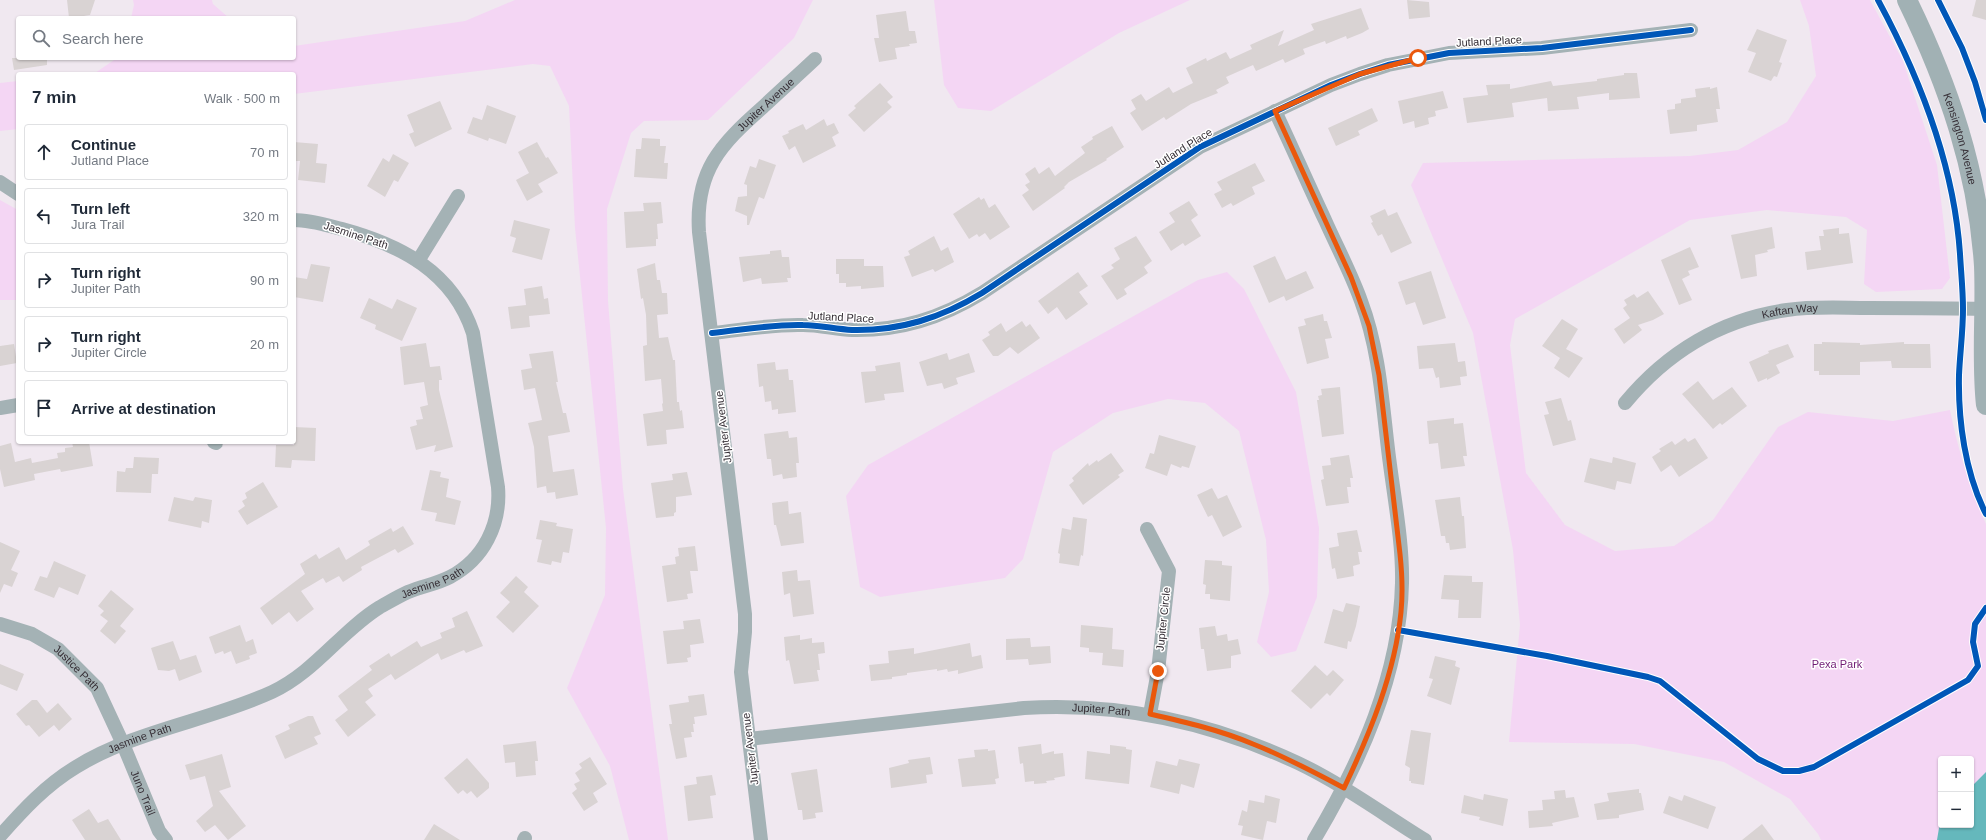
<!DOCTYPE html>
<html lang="en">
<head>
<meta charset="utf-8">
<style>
  :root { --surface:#fff; --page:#f2f2f3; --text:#1f2937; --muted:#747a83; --line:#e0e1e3 }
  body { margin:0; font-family:Helvetica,sans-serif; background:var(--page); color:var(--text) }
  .controls { position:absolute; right:12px; bottom:12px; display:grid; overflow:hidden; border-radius:4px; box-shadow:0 1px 3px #0004 }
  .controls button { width:36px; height:36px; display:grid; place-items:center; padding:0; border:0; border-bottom:1px solid var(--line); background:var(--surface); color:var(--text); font:20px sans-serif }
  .stop { position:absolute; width:12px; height:12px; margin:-9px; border:3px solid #ea580c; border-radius:50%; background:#fff }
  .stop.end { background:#ea580c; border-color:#fff; box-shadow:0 1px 4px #0008 }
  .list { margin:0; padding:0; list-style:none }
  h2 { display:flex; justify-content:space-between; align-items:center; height:52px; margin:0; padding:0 16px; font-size:17px }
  h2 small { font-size:13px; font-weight:400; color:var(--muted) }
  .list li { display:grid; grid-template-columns:26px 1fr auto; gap:12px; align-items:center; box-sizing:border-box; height:56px; margin:0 8px 8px; padding:0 8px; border:1px solid var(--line); border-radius:4px }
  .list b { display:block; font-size:15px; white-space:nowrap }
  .list p { margin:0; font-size:13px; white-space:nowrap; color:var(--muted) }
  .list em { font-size:13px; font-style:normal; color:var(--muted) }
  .icon { flex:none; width:22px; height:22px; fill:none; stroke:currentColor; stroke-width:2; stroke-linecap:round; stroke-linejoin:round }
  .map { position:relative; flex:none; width:1986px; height:840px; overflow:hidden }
  .search { position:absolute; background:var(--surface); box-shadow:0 1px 3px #0004; left:16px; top:16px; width:280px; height:44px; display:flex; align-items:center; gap:10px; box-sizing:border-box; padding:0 14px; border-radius:4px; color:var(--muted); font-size:15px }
  .panel { position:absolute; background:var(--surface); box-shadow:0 1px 3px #0004; left:16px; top:72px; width:280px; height:372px; border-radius:4px }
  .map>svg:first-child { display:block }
  .green { fill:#f4d6f4; fill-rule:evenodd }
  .water { fill:#65b8bc }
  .building { fill:#d9d3d3 }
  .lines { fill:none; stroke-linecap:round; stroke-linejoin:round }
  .street { stroke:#a4b2b5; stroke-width:14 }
  .secondary { stroke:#a1b1b4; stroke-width:20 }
  .cycleway-casing { stroke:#fff; stroke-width:8 }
  .cycleway { stroke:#0057b8; stroke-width:6 }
  .route { stroke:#ea580c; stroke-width:5 }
  .labels { text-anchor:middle; stroke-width:3; stroke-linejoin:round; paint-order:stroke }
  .street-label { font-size:11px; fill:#362f36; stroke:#fff }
  .park-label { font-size:11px; fill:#711d75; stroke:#fff }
</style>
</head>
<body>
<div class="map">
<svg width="1986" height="840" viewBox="0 0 1986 840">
  <rect width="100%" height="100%" fill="#f0e8f0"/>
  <path class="green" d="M133,0H212L213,4L229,18H131L134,5Z
    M515,0H813L794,38L708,120L644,121L631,133L607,209L608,301L623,489L668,840H629L610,766L567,688L605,595L606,528L575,228L569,106L550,66L533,64L294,94V74H82L95,73L117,58H294V46L465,21Z
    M934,0H1190L1119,33L991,111L958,108L944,85Z
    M1800,0H1870L1903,61L1937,165L1950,278L1942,289L1876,292L1864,284L1867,230L1846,217L1767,210L1690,220L1515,319L1510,345L1526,473L1565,525L1615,551L1674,546L1713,520L1778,427L1808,412L1893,421L1950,410C1958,449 1969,487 1986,524V840H1821L1818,834L1790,799L1724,762L1634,744L1509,742L1520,625L1513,550L1473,333L1411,185L1423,163L1690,156L1738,150L1787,122L1816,76L1809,26ZM1941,759H1971V825H1941Z
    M18,81V129L0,131V83Z
    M0,200L18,210V300H0Z
    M1227,272L1244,289L1296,392L1319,528L1317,597L1296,651L1271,657L1257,642L1269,592L1266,540L1239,431L1205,403L1168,399L1113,413L1053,452L1023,559L1005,578L880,597L860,587L846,496L868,465L1198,280Z"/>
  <path class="water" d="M1986,772V840H1937L1941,816V825H1971V787Z"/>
  <path class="building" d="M67,0H95L90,15L71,18H69Z
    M1407,0L1429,2L1430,17L1409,19Z
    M1976,0H1986V20L1972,16Z
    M1361,8L1369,29L1362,33L1347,39L1346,36L1326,44L1325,41L1303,49L1305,54L1285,63L1283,59L1256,71L1253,65L1226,77L1229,83L1216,90L1218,93L1191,104L1166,120L1164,117L1142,131L1130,113L1136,109L1131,100L1141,94L1146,101L1169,87L1173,93L1193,83L1186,68L1206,58L1207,61L1226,52L1230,59L1252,49L1250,45L1284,30L1278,46L1314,30L1311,24Z
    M906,11L909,31H915L917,43L909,44L910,46L895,48L897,59L879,62L874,38H879L876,15Z
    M1757,29L1787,40L1779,62L1782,63L1777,77L1774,76L1771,81L1748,72L1756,53L1747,50Z
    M12,58H47V65L14,70Z
    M1624,73H1637L1640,98L1609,100V93L1577,97L1579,109L1548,111L1547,98L1512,103L1514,117L1467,123L1463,98L1488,95L1486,85L1510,84V89L1551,81L1553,86L1597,81V79L1624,75Z
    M880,83L893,97L887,102L892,107L864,132L848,115L856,108L854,106Z
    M1710,87V89L1717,87L1720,109H1716L1718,122L1697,125V131L1670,134L1667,110L1675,109V104L1681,103V99L1696,97L1695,89Z
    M1443,91L1448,108L1435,111L1436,116L1428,118L1429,124L1415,128L1414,121L1403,124L1398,101Z
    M440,101L452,129L415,147L409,134L414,132L407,115Z
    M487,105L516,116L506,144L489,138L488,141L467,133L473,117L482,120Z
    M1372,108L1378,121L1358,131L1360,135L1336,146L1328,128Z
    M824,119L827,126L834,123L839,133L832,137L836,146L803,163L795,146L789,150L782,136L789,133L788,131L803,124L806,130Z
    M1112,126L1124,147L1106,159L1107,160L1069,182L1064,187L1065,188L1033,211L1022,195L1029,190L1025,185L1030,182L1025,174L1035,167L1039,174L1049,167L1055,176L1085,153L1081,147L1093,139L1092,137Z
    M642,138L660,139V146H666L664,163H668L667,179L634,177L636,149H641Z
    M294,142L318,144L316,163L327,164L325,183L298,180L300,161H294Z
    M537,142L546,158L548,157L558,173L538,184L543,192L527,201L516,180L529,173L518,152Z
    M393,154L409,163L398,182L394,180L385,197L367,186L383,158L389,162Z
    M759,159L776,165L764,199L759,197L749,225H747V216L735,211L738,197L747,196V185L744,184L750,166L756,168Z
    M1255,163L1265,181L1252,187L1255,194L1233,206L1231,203L1222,208L1214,194L1222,190L1217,182Z
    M979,197L981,200L984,198L989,208L995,204L1010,227L990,240L985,233L979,237L977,234L969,239L953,214Z
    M1189,201L1198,215L1191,220L1201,236L1185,246L1183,243L1171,251L1159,232L1175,222L1169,213Z
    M661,202L663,223L657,224L658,239H656V246L626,248L624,212L644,211L643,203Z
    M1385,209L1388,216L1397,212L1412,243L1391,253L1382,234L1378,236L1371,223L1373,222L1370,216Z
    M514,220L550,229L542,260L512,252L516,238L510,236Z
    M1772,227L1775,248L1767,250L1768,252L1755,255L1757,276L1741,279L1731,235Z
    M1839,228V234L1849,233L1853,263L1807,270L1805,252L1821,250L1819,236H1824L1823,230Z
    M934,236L941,251L948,247L954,262L935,272L933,269L912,277L904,257L910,255L908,251Z
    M1136,236L1152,261L1144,267L1148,273L1124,289L1127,294L1117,300L1101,276L1114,268L1111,265L1120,259L1114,248Z
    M1690,247L1699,267L1688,271L1690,275L1682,279L1692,300L1679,305L1661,260Z
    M781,250L782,257H789L791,278H787L788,282L762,284L761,278L743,282L739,257L770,254V251Z
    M1275,256L1286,280L1306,271L1314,288L1286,301L1284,296L1269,303L1253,266Z
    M836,259H864V266H883L884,287L861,289V286L846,287V283H839V274H836Z
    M655,263L657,280H660L662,293H667L668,314L657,315L659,338L668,337L673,360H675L677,402H679L680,411L682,410L684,428L666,430L667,444L647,446L643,414L663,411L662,404L663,403L661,379L645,381L643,346L647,345L646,315L643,298L641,299L637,269Z
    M311,264L330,267L323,302L294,297V277L307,279Z
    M1431,271L1446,318L1423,325L1415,302L1406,305L1398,282Z
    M1078,272L1088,286L1079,292L1088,304L1066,320L1057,307L1048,314L1038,301Z
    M542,286L544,299L548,298L550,314L529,316L530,327L511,329L508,307L526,305L524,289Z
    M1648,291L1664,314L1653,320L1638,325L1642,330L1624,344L1614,329L1630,318L1623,308L1627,305L1624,300L1634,294L1637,298Z
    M369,298L392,309L397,299L417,308L402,341L375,329L376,325L360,318Z
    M1323,314L1324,321H1327L1332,338L1325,339L1329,358L1307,364L1298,327L1306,325L1304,319Z
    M1562,319L1578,329L1566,349L1583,358L1569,378L1554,368L1560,358L1542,346Z
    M1022,321L1026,327L1030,324L1040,338L1018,354L1010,347L998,356H993L982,340L990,335L988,332L1001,323L1006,332Z
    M1822,342L1860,343V345L1904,342V344H1930L1931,368H1892L1891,361L1860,362V375H1819V371H1814V344H1822Z
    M426,343L430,367L440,366L442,380H439V390L453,447L434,452L436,445L416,450L410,427L417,425L416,420L423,419L420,407L428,405L424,382L404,385L400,347Z
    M1455,343L1458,362L1465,361L1467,376L1460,377L1461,385L1440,388L1439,377L1436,378L1433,368L1419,369L1417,346Z
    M14,344L17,363L0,366V346Z
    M1788,344L1794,357L1776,365L1780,373L1767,380V378L1758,382L1749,362L1769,353L1768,351Z
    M553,351L558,382H556L563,413H566L570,432L548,436L553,472L574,469L578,495L556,499L555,492L547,493L546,486L537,488L534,447L528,423L542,420L535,388L524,390L521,370L532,368L529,354Z
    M947,353L949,360L969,353L975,372L956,378L958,384L944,389L942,383L927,386L919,362Z
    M775,362L776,370L788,369L789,380H793L796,412L778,414V409L772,410L771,401L765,402L763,386L759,387L757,364Z
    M900,362L904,392L884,394L885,400L865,403L861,372L876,371L875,366Z
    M1698,381L1713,400L1732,387L1747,406L1722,425L1720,423L1713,429L1682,394Z
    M1340,387L1344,434L1322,437L1317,400H1319L1318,396L1322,395L1321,389Z
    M1561,398L1568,421L1571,420L1576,440L1553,446L1544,415L1549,414L1545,402Z
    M1454,418V424L1463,423L1467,456H1463L1465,466L1441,469L1438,443L1429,444L1427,421Z
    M294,427L316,428L315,461L292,460L291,468L275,467L276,445H294Z
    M788,431L789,438L797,437L799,463H796L797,477L783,479L782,474L773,476L771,459H767L764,434Z
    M1159,435L1196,446L1189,468L1182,466L1181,468L1171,464L1167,476L1145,468L1150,453L1154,454Z
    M1685,438L1688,442L1695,438L1708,458L1679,477L1671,465L1661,472L1652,457L1661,451L1659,449L1672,441L1675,445Z
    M72,442H89L93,466L61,472L60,469L34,474L35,480L4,487L0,469V446L11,443L15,462L31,458L32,463L58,458L57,453L65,452V448L73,447Z
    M1111,453L1124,471L1118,475L1120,477L1083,505L1069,485L1074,481L1072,478L1088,463L1089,466L1097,460L1098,462Z
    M1349,455L1353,478H1350L1351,487H1347L1349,503L1326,506L1321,480L1324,479L1322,466L1331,465L1330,458Z
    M134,457L159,458L158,474H152L151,493L116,492L117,471L125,472L126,468H133Z
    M1613,457L1636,463L1631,484L1617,481L1615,490L1584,482L1590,458L1612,463Z
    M430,470L441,472L440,477L449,479L446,497L461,501L455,525L435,521L437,513L421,510Z
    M687,472L692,495L676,497V512L674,513V516L656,518L651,483L673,480L672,474Z
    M263,482L278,507L247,525L238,511L245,506L242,501L247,498L245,493Z
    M1212,488L1218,499L1227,495L1242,527L1223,537L1212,515L1208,517L1197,495Z
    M174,497L193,501L195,497L212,500L209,523L202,521L201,528L168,521Z
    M1460,497L1462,516H1464L1466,548L1450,550L1449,543H1446L1445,536H1441L1435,500Z
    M788,501L789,514L801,512L804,543L781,546L776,525H774L772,503Z
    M1073,517L1087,519L1083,556L1081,555L1079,566L1059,563L1060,554L1058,553L1062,528L1071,530Z
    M540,520L557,523L556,526L573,529L569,553L563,552L561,563L552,561L551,565L537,562L542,540L536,539Z
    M403,526L414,544L398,553L395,549L361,567L362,570L343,582L339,576L326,583L323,578L301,591L314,609L297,622L289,612L272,625L260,608L305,574L300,564L316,554L319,559L339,547L346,560L370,545L368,541L391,528L393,532Z
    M1357,530L1362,552H1358L1360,564L1353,566L1354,576L1337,579L1335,568L1332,569L1329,548L1339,546L1337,533Z
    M0,542L20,551L11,570L18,573L12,587L4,584L0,593Z
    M695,546L698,571H690L693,593L687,594L688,599L667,602L662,566L676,564L675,557L679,556L678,548Z
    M1205,560L1222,561V565L1232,566L1230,601L1210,599V594H1205L1206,585L1203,584Z
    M54,561L86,575L78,595L59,587L54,598L34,590L40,576L47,578Z
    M797,570L798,581L810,580L814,614L793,617L790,593L784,595L782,572Z
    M1444,575L1472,576V582H1483L1481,618H1458L1459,600L1441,599Z
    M516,576L528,587L524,592L539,606L513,633L496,617L510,602L500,593Z
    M111,590L134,609L120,626L126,631L115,644L100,631L108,621L100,615L104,611L98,606Z
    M1346,603L1360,606L1356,626L1351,642L1348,641L1347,649L1324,643L1333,609L1343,612Z
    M467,611L483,646L466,653L464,650L441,660L438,653L395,680L391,674L368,689L373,696L365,702L376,715L348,737L335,720L348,710L338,696L372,670L369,666L389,653L391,657L417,641L421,647L442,638L440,633L455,627L452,618Z
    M700,619L704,643L690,645L691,657L687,658L688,662L667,664L663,631L684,629L683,621Z
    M240,625L246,642L253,639L257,653L249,656L250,659L236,664L231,651L224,654L223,651L215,654L209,637Z
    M1081,625L1113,628L1112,649L1124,650L1123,667L1102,665L1103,653L1089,652V648L1080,647Z
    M1215,626L1217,636L1227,634L1228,641L1238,639L1241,654L1231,656V668L1207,671L1204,649H1201L1199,628Z
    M800,635V640L812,638V643L824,642L825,653L818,654L820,670H817L819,681L794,684L789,660L786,661L784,637Z
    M1030,638L1031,647L1050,646L1051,663L1029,665L1028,659L1006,660V639Z
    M173,641L180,660L196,655L202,672L179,681L175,669L169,671L158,670L151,648Z
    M970,643L972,657L981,655L983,668L958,674V670L948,672L947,669L937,671V669L907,673V675L892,677V679L871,681L869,665L889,663L888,651L914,648V654Z
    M1435,656L1456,661L1455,666L1460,668L1451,705L1427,696L1433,679L1429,678Z
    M0,664L24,674L17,691L0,684Z
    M1315,665L1327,676L1333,670L1344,680L1330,696L1327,693L1311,709L1291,691Z
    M704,694L707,715L694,717L695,724H693L694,732H691L692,737L684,738L687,757L676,759L669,724H672L669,705L689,702L688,696Z
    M32,700H37L47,713L58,703L72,719L59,731L54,725L39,737L29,725L26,726L16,714Z
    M308,716H313L321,734L314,737L318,744L285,759L275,736L290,729L288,725Z
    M1411,730L1431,733L1424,785L1411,783V781H1409L1410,768L1405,765Z
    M536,741L538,761H535L536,775L516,777L515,762L505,763L503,745Z
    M1041,744L1042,754L1054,751V754L1063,753L1065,776L1054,778L1055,780L1046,781L1047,783L1034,784V781L1025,782L1023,763L1020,764L1018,747Z
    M1110,745L1126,747V749L1132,750L1129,784L1085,779L1087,751L1110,754Z
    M988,749V751L995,750L999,778L995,779L996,784L962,787L958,759L975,757L974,750Z
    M222,754L231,787L219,791L246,826L228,840L215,825L205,832L196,821L213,806L205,776L190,780L185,765Z
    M590,757L607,784L593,793L598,802L584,811L572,793L577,789L574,784L580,781L575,773L582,768L579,764Z
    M930,757L933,774L926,775L927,783L891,788L889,768L909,763L908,760Z
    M467,758L489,783V788L477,798L471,791L467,794L463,790L458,794L444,778Z
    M1179,759L1200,764L1194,788L1181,784L1179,794L1150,787L1156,761L1177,766Z
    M817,769L823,812L815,813L816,818L803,820L802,810H798L791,773Z
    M712,775L716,795L710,796L713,818L688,821L684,786L697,784L696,777Z
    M1639,789V793H1641L1644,810L1619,815V818L1597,820L1594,804L1609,801L1607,793Z
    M1565,790L1566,798L1574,797L1579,817L1552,823L1553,826L1529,828L1528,811L1543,810L1542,800L1555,799L1554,791Z
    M1484,794L1508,799L1503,826L1479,820L1480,817L1461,813L1464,795L1483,800Z
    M1265,795L1280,799L1276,823L1267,821L1263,840L1241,835L1243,826L1238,825L1242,810L1247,812L1249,800L1264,803Z
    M1684,795L1716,807L1708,829L1663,813L1669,796L1682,801Z
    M89,809L98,823L108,819L121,840H85L72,820Z
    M434,824L460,840H424Z
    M1762,824L1774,840H1742Z"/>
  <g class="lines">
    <g class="street">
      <path d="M1275,111C1292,147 1308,184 1325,220C1337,247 1351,273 1361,301C1379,349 1382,399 1388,449C1393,492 1403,541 1402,583C1400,675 1360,763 1314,840"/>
      <path d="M0,182L18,194"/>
      <path d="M418,261L458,196"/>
      <path d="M712,333C742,330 773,324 803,325C819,325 835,329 852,330C900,331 941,318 982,293L1200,147L1331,85L1360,74L1388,65L1449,53L1542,48L1691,30"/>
      <path id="s1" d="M1625,403C1667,352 1722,319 1787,310C1814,306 1842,308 1869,308C1908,308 1946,308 1985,309"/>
      <path d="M0,408L18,405"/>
      <path d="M214,442L216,443"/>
      <path d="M1147,529L1169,571L1158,671L1150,714"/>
      <path id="s2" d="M0,624L32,634L58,649L97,688L123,744L159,831L166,840"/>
      <path id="s3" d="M749,739L1024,708C1120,702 1212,723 1298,763C1342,784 1383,814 1425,840"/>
      <path id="s4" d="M0,836C23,810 46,785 76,767C136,730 209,721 272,692C315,672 341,631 380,607C389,602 399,596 408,592C422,586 437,584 450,577C484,559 501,524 498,487L473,333C453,272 401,245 342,229C326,225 310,220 294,220"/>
      <path d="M524,840L525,838"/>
      <path id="s5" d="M761,840L741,672L745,632V614L699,232C695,171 720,145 763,107C780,91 798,75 815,59"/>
    </g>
    <path class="secondary" id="s6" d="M1907,0C1948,84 1978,171 1984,266C1986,312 1981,359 1986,405"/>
    <g class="cycleway-casing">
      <path id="cycleway" d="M1878,0C1920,78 1954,164 1960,254C1961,272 1963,291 1963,309C1963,331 1960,353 1959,375C1958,420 1965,473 1986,514
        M1938,0L1962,48L1975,82L1986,120
        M712,333C742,330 773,324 803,325C819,325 835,329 852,330C900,331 941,318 982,293L1200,147L1331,85L1360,74L1388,65L1449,53L1542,48L1691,30
        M1398,630L1547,656L1648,677L1660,681L1758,759L1783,771H1799L1814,767L1968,680L1978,666L1973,642L1975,624L1986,608"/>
    </g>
    <use href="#cycleway" class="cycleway"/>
  </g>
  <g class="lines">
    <path class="route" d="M1158,671L1150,714C1185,722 1220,730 1253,744C1284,756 1314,772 1344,788C1370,733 1395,673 1401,612C1403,592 1402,573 1400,554L1379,375L1369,326L1351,277L1275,111L1360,74L1418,58"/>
  </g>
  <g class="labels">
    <g class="street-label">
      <text transform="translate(1489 41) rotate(-3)" y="4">Jutland Place</text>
      <text dy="4" stroke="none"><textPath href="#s5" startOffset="763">Jupiter Avenue</textPath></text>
      <text dy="4" stroke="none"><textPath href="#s6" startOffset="149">Kensington Avenue</textPath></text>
      <text transform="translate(1183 148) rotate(-32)" y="4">Jutland Place</text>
      <text transform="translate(356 235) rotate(18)" y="4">Jasmine Path</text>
      <text dy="4" stroke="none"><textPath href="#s1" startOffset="194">Kaftan Way</textPath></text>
      <text transform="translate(841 317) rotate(3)" y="4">Jutland Place</text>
      <text transform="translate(723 427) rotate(-97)" y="4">Jupiter Avenue</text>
      <text dy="4" stroke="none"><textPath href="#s4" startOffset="509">Jasmine Path</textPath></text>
      <text transform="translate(1163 619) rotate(-84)" y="4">Jupiter Circle</text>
      <text dy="4" stroke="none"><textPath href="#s2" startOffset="90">Justice Path</textPath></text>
      <text dy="4" stroke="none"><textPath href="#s3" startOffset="354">Jupiter Path</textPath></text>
      <text dy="4" stroke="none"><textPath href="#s4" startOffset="173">Jasmine Path</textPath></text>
      <text transform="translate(750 749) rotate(-97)" y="4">Jupiter Avenue</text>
      <text dy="4" stroke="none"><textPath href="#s2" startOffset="233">Juno Trail</textPath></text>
    </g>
    <g class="park-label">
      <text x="1837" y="668">Pexa Park</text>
    </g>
  </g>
</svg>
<div class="controls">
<button>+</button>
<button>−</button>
</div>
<div class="stop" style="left:1418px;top:58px"></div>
<div class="stop end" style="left:1158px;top:671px"></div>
<div class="search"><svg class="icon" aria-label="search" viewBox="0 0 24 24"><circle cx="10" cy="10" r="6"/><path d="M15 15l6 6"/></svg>Search here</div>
<section class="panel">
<h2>7 min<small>Walk · 500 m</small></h2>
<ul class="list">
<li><svg class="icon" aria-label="ahead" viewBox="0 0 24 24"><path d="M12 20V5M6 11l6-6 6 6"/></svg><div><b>Continue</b><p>Jutland Place</p></div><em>70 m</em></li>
<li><svg class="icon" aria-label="left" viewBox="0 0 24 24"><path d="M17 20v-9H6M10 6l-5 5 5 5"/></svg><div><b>Turn left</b><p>Jura Trail</p></div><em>320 m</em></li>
<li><svg class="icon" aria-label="right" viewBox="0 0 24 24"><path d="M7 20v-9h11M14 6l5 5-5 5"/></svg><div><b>Turn right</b><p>Jupiter Path</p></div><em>90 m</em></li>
<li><svg class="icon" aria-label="right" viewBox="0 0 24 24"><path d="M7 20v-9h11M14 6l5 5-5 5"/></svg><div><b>Turn right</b><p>Jupiter Circle</p></div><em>20 m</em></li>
<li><svg class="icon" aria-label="arrive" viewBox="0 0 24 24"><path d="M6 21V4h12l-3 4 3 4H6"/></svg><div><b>Arrive at destination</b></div></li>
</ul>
</section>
</div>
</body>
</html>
